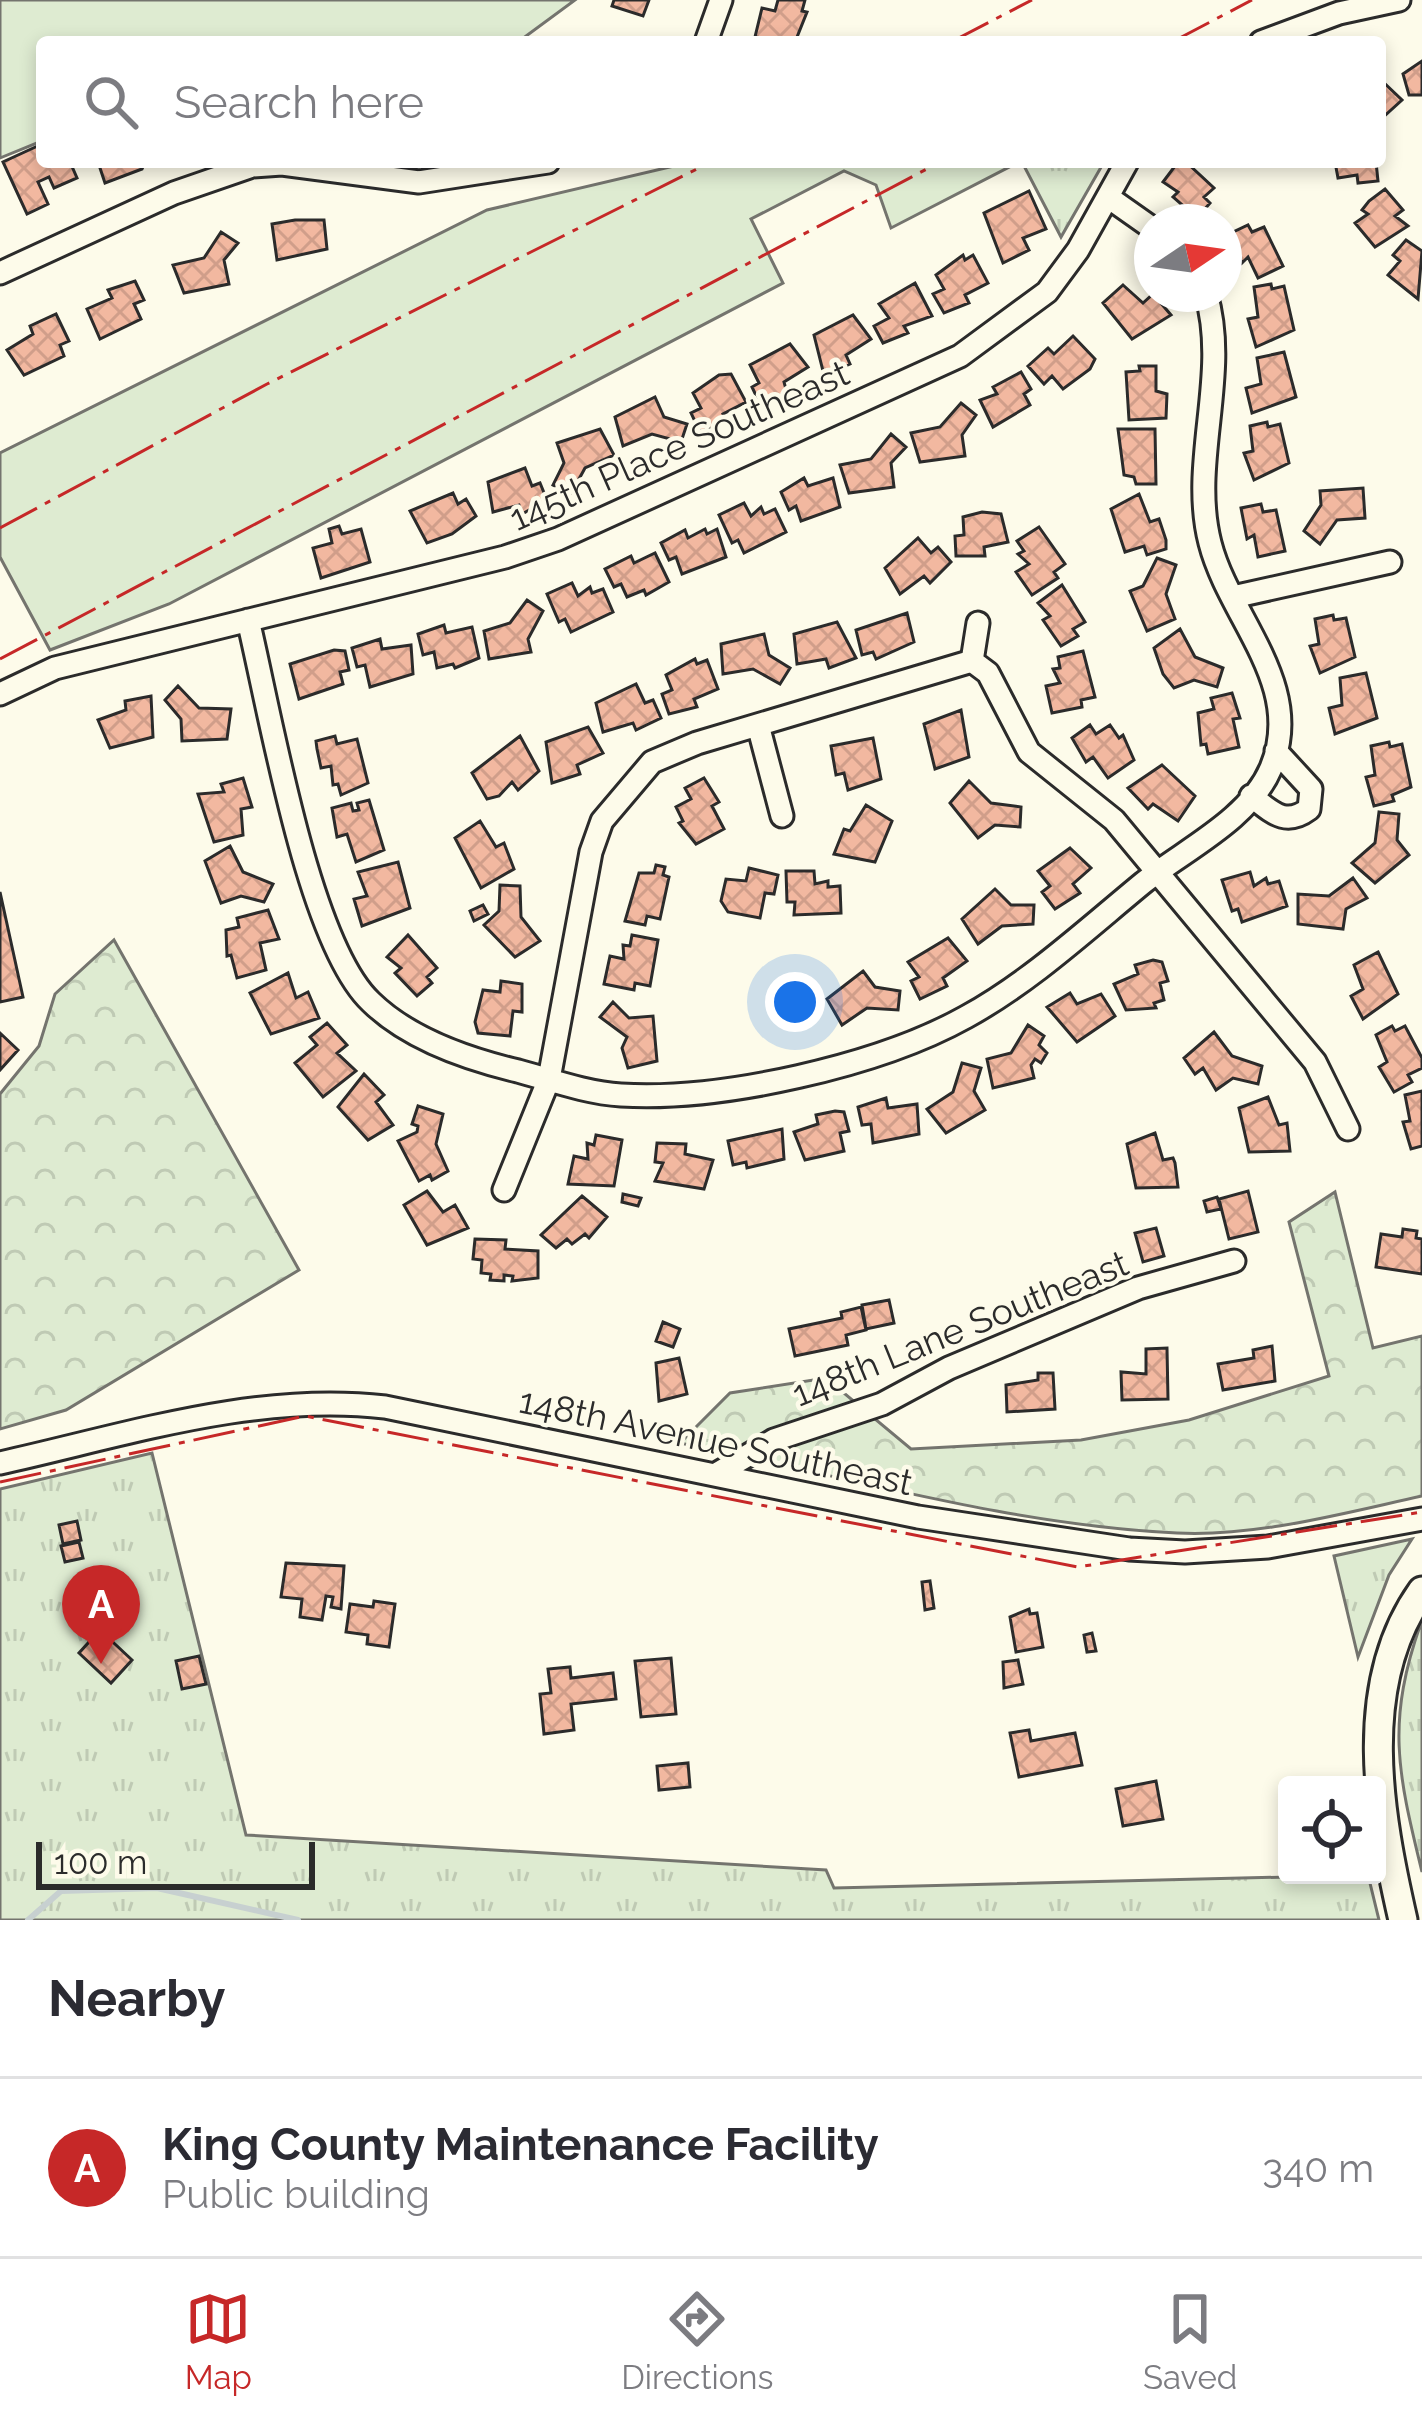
<!DOCTYPE html>
<html lang="en">
<head>
<meta charset="utf-8">
<style>
  :root { --surface:#fff; --page:#f7f7f7; --text:#2b2b33; --muted:#7c7c81; --line:#e1e1e2; --accent:#c62828 }
  body { margin:0; font-family:Raleway,sans-serif; background:var(--page); color:var(--text) }
  .controls { position:absolute; right:36px; bottom:36px; display:grid; overflow:hidden; border-radius:12px; box-shadow:0 6px 18px #0003 }
  .controls button { width:108px; height:108px; display:grid; place-items:center; padding:0; border:0; border-bottom:3px solid var(--line); background:var(--surface); color:var(--text); font:60px sans-serif }
  .compass { position:absolute; left:1134px; top:204px; width:108px; height:108px; border-radius:50%; background:var(--surface); box-shadow:0 6px 18px #0003; rotate:77deg }
  .scale { position:absolute; left:36px; bottom:30px; width:279px; box-sizing:border-box; padding-left:12px; border:6px solid #2b2b2b; border-top:0; font-size:33px; line-height:42px; white-space:nowrap; color:#2b2b2b; -webkit-text-stroke:9px #fdfbea; paint-order:stroke }
  .you { position:absolute; left:795px; top:1002px; width:42px; height:42px; margin:-30px; border:9px solid #fff; border-radius:50%; background:#1a73e8; box-shadow:0 0 0 18px #1a73e833 }
  .badge { display:grid; place-items:center; width:78px; height:78px; border-radius:50%; background:var(--accent); color:#fff; font-size:39px; font-weight:700 }
  .pin { position:absolute; translate:-50% -99px; filter:drop-shadow(0 3px 6px #0008) }
  .pin::after { content:''; position:absolute; top:63px; width:42px; height:36px; background:inherit; clip-path:polygon(0 0,100% 0,50% 100%) }
  .list { margin:0; padding:0; list-style:none }
  h2 { display:flex; justify-content:space-between; align-items:center; height:156px; margin:0; padding:0 48px; font-size:51px }
  h2 small { font-size:39px; font-weight:400; color:var(--muted) }
  .list li { display:grid; grid-template-columns:78px 1fr auto; gap:36px; align-items:center; box-sizing:border-box; height:180px; padding:0 48px; border-top:3px solid var(--line) }
  .list b { display:block; font-size:45px; white-space:nowrap }
  .list p { margin:0; font-size:39px; white-space:nowrap; color:var(--muted) }
  .list em { font-size:39px; font-style:normal; color:var(--muted) }
  .icon { flex:none; width:66px; height:66px; fill:none; stroke:currentColor; stroke-width:2; stroke-linecap:round; stroke-linejoin:round }
  .map { position:relative; flex:none; width:1422px; height:1920px; overflow:hidden }
  .search { position:absolute; background:var(--surface); box-shadow:0 6px 18px #0003; left:36px; right:36px; top:36px; height:132px; display:flex; align-items:center; gap:30px; box-sizing:border-box; padding:0 42px; border-radius:12px; color:var(--muted); font-size:45px }
  .sheet { height:336px; background:var(--surface) }
  nav { display:flex; justify-content:space-around; align-items:center; box-sizing:border-box; height:168px; border-top:3px solid var(--line); background:var(--surface); font-size:33px; color:var(--muted) }
  nav a { display:grid; justify-items:center; gap:6px }
  nav .on { color:var(--accent) }
  .map>svg:first-child { display:block }
  .green { fill:#deebd1; stroke:#74746e; stroke-width:3 }
  .forest { fill:url(#forest-crowns); stroke:#74746e; stroke-width:3 }
  .park { fill:url(#park-tufts); stroke:#74746e; stroke-width:3 }
  .lines { fill:none; stroke-linecap:round; stroke-linejoin:round }
  .stream { stroke:#c7d0d0; stroke-width:6 }
  .building { fill:url(#building-cross-hatch); stroke:#2b2b2b; stroke-width:3 }
  .minor-casing { stroke:#2b2b2b; stroke-width:27 }
  .major-casing { stroke:#2b2b2b; stroke-width:33 }
  .minor { stroke:#fdfbea; stroke-width:21 }
  .major { stroke:#fdfbea; stroke-width:27 }
  .power { stroke:#c62828; stroke-width:3; stroke-dasharray:42 9 6 9; stroke-linecap:butt }
  .labels { text-anchor:middle; stroke-width:9; stroke-linejoin:round; paint-order:stroke }
  .street-label { font-size:36px; fill:#2b2b2b; stroke:#fdfbea }
</style>
</head>
<body>
<div class="map">
<svg width="1422" height="1920" viewBox="0 0 1422 1920">
  <defs>
    <pattern id="forest-crowns" width="20" height="18" patternUnits="userSpaceOnUse" patternTransform="scale(3)"><rect width="20" height="18" fill="#deebd1"/><path d="M2 6a3 3 0 1 1 6 0M12 15a3 3 0 1 1 6 0" fill="none" stroke="#bfcab4"/></pattern>
    <pattern id="park-tufts" width="24" height="20" patternUnits="userSpaceOnUse" patternTransform="scale(3)"><rect width="24" height="20" fill="#deebd1"/><path d="M3 7l-1-3M5 7V3M7 7l1-3M15 17l-1-3M17 17v-4M19 17l1-3" fill="none" stroke="#bfcab4"/></pattern>
    <pattern id="building-cross-hatch" width="8" height="8" patternUnits="userSpaceOnUse" patternTransform="scale(3)"><rect width="8" height="8" fill="#f2b8a0"/><path d="M0 0l8 8M0 8l8-8" fill="none" stroke="#d09e8a"/></pattern>
  </defs>
  <rect width="100%" height="100%" fill="#fdfbea"/>
  <path class="green" d="M0,0H575L518,42H42V141L0,158Z
    M691,162H1019L891,228L876,185L844,171L751,219L783,283L169,604L50,650L0,557V453L487,210Z"/>
  <path class="forest" d="M114,940L299,1270L66,1410L0,1429V1094L39,1046L55,994Z
    M1335,1192L1373,1348L1422,1336V1496C1344,1513 1257,1537 1177,1533C1009,1525 845,1476 680,1443L730,1393L826,1378L911,1449L1081,1440L1189,1420L1329,1376L1289,1222Z"/>
  <path class="park" d="M1022,162H1104L1061,237Z
    M152,1453L246,1835L826,1870L834,1888L1368,1875L1379,1920H0V1489Z
    M1412,1539L1389,1575L1358,1657L1334,1556Z
    M1422,1620V1872C1397,1770 1386,1721 1422,1620Z"/>
  <g class="lines">
    <path class="stream" d="M28,1920L61,1891L157,1888L298,1920"/>
  </g>
  <path class="building" d="M614,0H649L643,16L612,6Z
    M778,0H805L802,11L807,12L795,42L755,37L762,8L775,11Z
    M1422,61V95H1409L1403,74Z
    M1380,79L1402,100L1381,119L1380,117Z
    M42,144V162H70L77,178L54,188L49,177L38,182L48,204L27,214L3,162Z
    M98,162H145L142,169L105,183Z
    M1178,162H1186L1214,188L1204,197L1210,203L1197,218L1173,197L1178,192L1163,182Z
    M1335,162H1376L1378,181L1358,183L1357,175L1338,178Z
    M1385,189L1403,210L1395,216L1408,226L1375,247L1355,223L1368,214L1362,210L1369,201Z
    M1029,191L1046,229L1023,238L1029,250L1003,263L984,213Z
    M295,220H324L327,249L277,260L272,224Z
    M1248,225L1252,232L1264,227L1283,266L1258,278L1248,257L1242,263L1229,234Z
    M221,232L238,243L224,260L229,284L184,293L173,265L204,258Z
    M1406,240L1422,251L1418,299L1388,275L1400,261L1393,255Z
    M963,255L965,260L973,255L988,283L965,295L969,303L944,313L933,294L944,289L936,275Z
    M135,281L144,300L134,304L141,319L100,339L87,309L112,298L108,290Z
    M915,283L932,316L904,326L908,333L883,343L874,326L889,318L879,304Z
    M1271,284L1272,289L1284,286L1294,330L1256,347L1248,319L1258,317L1254,287Z
    M1123,285L1143,303L1153,294L1171,315L1132,339L1103,303Z
    M56,314L69,341L60,345L64,356L24,375L7,350L33,334L30,326Z
    M853,315L871,339L846,355L850,364L824,375L814,335Z
    M1073,336L1095,359L1090,369L1063,389L1052,376L1044,384L1028,366L1048,348L1054,354Z
    M790,344L808,367L784,382L787,393L760,404L752,387L759,383L750,365Z
    M1284,352L1296,397L1252,413L1246,388L1261,384L1257,358Z
    M1139,366H1156V391L1167,394L1166,418L1129,420L1126,372L1140,371Z
    M1021,372L1031,389L1024,394L1030,405L993,427L980,400L997,394L993,387Z
    M731,374L746,402L723,414L727,422L700,432L691,413L701,408L693,393L719,375Z
    M655,397L664,417L687,424L681,442L652,434L623,446L615,417Z
    M961,403L976,415L962,435L965,456L920,462L911,433L940,427Z
    M1267,422L1268,427L1280,424L1289,463L1254,480L1244,453L1253,451L1250,426Z
    M600,429L614,455L585,468L571,494L553,485L564,463L557,443Z
    M1118,429H1155L1156,484H1136L1134,477L1124,475Z
    M891,434L906,447L891,463L894,487L849,493L840,465L871,459Z
    M525,468L532,486L540,483L547,500L522,514L519,505L493,512L488,482Z
    M804,478L808,486L833,478L840,507L801,521L796,506L789,510L781,492Z
    M1363,488L1365,518L1337,520L1320,544L1304,531L1321,505L1320,491Z
    M453,493L458,504L466,499L476,516L452,534L427,543L410,511Z
    M1139,494L1150,522L1159,519L1166,540V549L1147,555L1144,546L1125,552L1111,509Z
    M744,503L751,516L761,507L764,514L775,509L786,532L744,553L738,540L732,543L719,515Z
    M1261,504L1263,512L1276,510L1285,551L1258,557L1254,535L1247,539L1241,508Z
    M982,512L1001,514L1008,542L984,547L985,556H956L955,536L964,535L963,517Z
    M339,526L342,534L361,529L370,562L321,578L313,548L332,543L329,529Z
    M1039,527L1065,564L1054,572L1058,578L1032,595L1016,572L1029,564L1018,554L1024,551L1017,541Z
    M705,529L707,534L717,529L726,557L682,574L676,557L669,560L661,543L685,530L688,538Z
    M918,538L931,553L938,547L951,562L930,583L924,576L900,594L885,568Z
    M655,553L669,582L646,595L644,590L627,597L621,584L614,587L605,569L631,556L634,563Z
    M1157,558L1176,565L1166,594L1175,619L1147,631L1130,591L1143,586Z
    M572,583L578,596L590,587L592,593L603,589L613,612L571,632L565,619L559,622L547,594Z
    M1062,585L1085,622L1073,629L1078,636L1061,646L1043,620L1050,616L1038,603Z
    M527,600L543,611L528,639L531,652L489,659L484,631L510,623Z
    M907,613L914,642L876,659L873,652L862,655L856,630Z
    M1333,615L1334,620L1346,618L1355,657L1320,673L1310,646L1319,644L1315,619Z
    M837,622L856,658L829,668L826,659L797,664L794,634Z
    M444,625L446,633L472,627L479,658L455,668L453,664L437,668L434,652L423,655L418,634Z
    M1180,629L1195,657L1223,668L1217,687L1194,680L1174,688L1163,674L1154,648Z
    M764,634L769,655L790,668L780,684L753,669L723,674L721,644Z
    M380,639L382,649L411,645L413,674L370,687L365,665L357,667L352,648Z
    M334,650L345,651L349,670L340,672L343,684L299,699L290,664Z
    M1083,651L1095,697L1081,700L1082,707L1052,713L1046,686L1060,683L1053,669L1060,668L1058,657Z
    M695,659L697,664L707,660L718,689L694,699L697,707L669,714L662,694L672,690L666,675Z
    M1366,673L1377,718L1335,734L1329,708L1342,705L1340,678Z
    M636,684L645,703L653,700L661,718L636,730L633,723L603,732L596,703Z
    M178,686L199,708L231,709L227,739L182,741L181,719L165,700Z
    M1232,693L1240,718L1233,719L1239,747L1208,754L1206,744L1201,745L1198,713L1214,709L1211,698Z
    M151,696L153,737L110,748L98,720L126,710L125,701Z
    M961,710L969,757L935,769L924,724Z
    M1090,725L1096,734L1110,725L1119,738L1123,735L1134,760L1108,778L1093,757L1086,762L1072,738Z
    M588,727L603,753L577,765L580,774L552,783L546,742Z
    M335,736L337,744L357,739L368,783L341,795L338,784L333,785L331,766L321,768L317,749L316,741Z
    M520,736L539,771L518,790L512,782L499,796L487,799L472,773Z
    M873,738L881,779L848,790L844,773L836,775L831,746Z
    M1389,742L1390,747L1402,744L1411,787L1392,795L1394,801L1374,806L1366,777L1375,775L1371,746Z
    M1162,765L1195,796L1178,821L1153,804L1148,809L1128,788Z
    M243,778L252,807L241,809L243,835L214,842L198,794L224,792L221,784Z
    M704,778L719,802L712,806L724,829L696,844L679,823L683,821L676,807L691,799L685,788Z
    M969,781L991,803L1021,807L1020,827L995,825L978,838L950,803Z
    M369,800L384,850L356,862L347,834L337,837L332,808L351,803L353,811L359,810L357,803Z
    M866,805L892,821L875,862L834,854L844,829L850,831Z
    M1379,812L1399,814L1397,840L1409,855L1375,883L1352,863L1375,843Z
    M480,821L496,847L504,843L514,869L481,888L455,838Z
    M230,846L243,872L273,884L264,902L241,896L221,903L205,861Z
    M1070,848L1091,868L1073,884L1080,893L1055,909L1042,892L1050,886L1038,871Z
    M398,862L410,908L362,926L354,899L367,896L358,872Z
    M656,865L665,867L663,875L669,877L660,919L647,916L645,925L625,921L639,873H654Z
    M749,868L778,875L774,894L765,893L760,918L728,912L721,901L726,879L746,881Z
    M786,871H814L815,884L828,881V887L840,886L841,913L794,915L795,902H787Z
    M1250,872L1254,886L1266,878L1268,884L1279,881L1287,906L1242,922L1238,909L1232,911L1222,880Z
    M1353,878L1367,898L1346,909L1343,929L1298,924V894L1329,896Z
    M500,885L520,886L521,917L540,941L515,957L484,925L499,911Z
    M995,889L1011,905H1034L1033,924L1002,926L978,944L962,919Z
    M0,892L23,997L0,1002Z
    M483,905L488,914L474,921L470,911Z
    M268,910L279,939L260,943L266,970L237,978L231,955L227,956L226,930L239,927L237,918Z
    M408,935L437,968L427,977L432,983L417,996L395,973L401,968L387,957Z
    M632,935L658,940L650,986L635,983L634,990L604,984L610,956L624,959L623,945L630,946Z
    M948,938L967,961L943,978L947,986L920,999L911,981L919,977L908,962Z
    M1378,952L1398,994L1363,1019L1351,996L1363,989L1354,965Z
    M1153,960L1162,962L1168,981L1160,983L1164,1000L1154,1003L1156,1008L1126,1010L1114,984L1138,974L1135,965Z
    M863,971L875,987L900,991L898,1010L867,1008L842,1025L827,999Z
    M288,973L296,998L308,992L319,1018L271,1034L250,993Z
    M501,981L522,984V1012L513,1011L510,1036L478,1033L475,1022L483,990L500,992Z
    M1070,993L1077,1004L1101,994L1115,1016L1077,1042L1047,1007Z
    M613,1002L629,1018L653,1016L657,1061L628,1068L622,1048L627,1037L600,1017Z
    M327,1023L347,1045L337,1053L356,1071L323,1097L295,1063L317,1045L310,1037Z
    M1028,1025L1044,1036L1039,1045L1047,1053L1041,1063L1035,1059L1031,1065L1034,1078L993,1088L987,1059L1011,1053Z
    M1392,1026L1395,1031L1405,1026L1422,1058V1068L1408,1075L1412,1082L1394,1092L1379,1067L1387,1062L1376,1035Z
    M1214,1032L1232,1056L1262,1066L1258,1084L1233,1078L1216,1090L1203,1068L1195,1074L1184,1058Z
    M0,1033L18,1050L0,1070Z
    M962,1063L981,1068L974,1091L985,1110L946,1133L927,1109L953,1092Z
    M364,1074L384,1095L376,1102L393,1125L368,1140L338,1107Z
    M1422,1091V1146L1411,1149L1403,1122L1410,1121L1405,1095Z
    M1268,1097L1279,1125L1287,1123L1290,1151L1249,1152L1239,1108Z
    M886,1098L888,1108L917,1104L919,1134L873,1143L871,1124L862,1125L858,1107Z
    M418,1106L443,1114L436,1144L448,1171L432,1180L430,1175L419,1181L398,1141L417,1132L418,1126L412,1124Z
    M835,1111L844,1112L849,1131L840,1133L844,1151L805,1160L794,1132L818,1124L816,1115Z
    M782,1129L784,1159L747,1168L746,1162L733,1165L728,1141Z
    M1155,1133L1163,1160L1173,1158L1175,1163L1178,1187L1136,1188L1127,1144Z
    M596,1135L622,1140L614,1186L568,1184L574,1156L588,1159L587,1143L594,1145Z
    M657,1143L686,1144L685,1154L713,1160L704,1189L655,1181L663,1163L655,1162Z
    M427,1191L443,1212L455,1205L468,1228L427,1245L404,1205Z
    M1248,1191L1258,1232L1229,1239L1219,1199Z
    M623,1194L641,1198L638,1206L622,1202Z
    M582,1196L607,1217L589,1238L585,1234L572,1244L567,1239L556,1248L541,1235Z
    M1217,1197L1221,1209L1207,1212L1204,1201Z
    M1156,1228L1164,1256L1143,1262L1135,1233Z
    M1403,1229L1417,1231L1416,1238L1422,1239V1274L1376,1267L1381,1234L1402,1237Z
    M475,1239L506,1240L505,1249L538,1251V1278L512,1281L513,1276L504,1275V1281L490,1280L491,1274L481,1273L482,1260L473,1259Z
    M889,1300L894,1323L866,1329L862,1305Z
    M861,1307L866,1330L846,1335L848,1345L795,1356L789,1329L842,1318L841,1312Z
    M663,1322L680,1329L673,1347L656,1341Z
    M1272,1346L1275,1381L1223,1390L1218,1364L1254,1358L1253,1350Z
    M1167,1348L1168,1399L1122,1400L1121,1372L1146,1374V1349Z
    M679,1358L687,1394L659,1401L656,1363Z
    M1038,1373H1053L1055,1409L1007,1412L1006,1385L1038,1380Z
    M77,1521L81,1540L63,1544L59,1525Z
    M79,1542L83,1558L65,1562L61,1546Z
    M286,1563L344,1566L341,1609L331,1607L333,1597L326,1596L322,1620L300,1617L302,1599L281,1597Z
    M930,1581L934,1608L925,1610L922,1582Z
    M374,1601L395,1604L389,1647L367,1644L368,1635L346,1632L350,1604L373,1607Z
    M1029,1609L1030,1614L1037,1613L1043,1647L1016,1652L1010,1617Z
    M100,1630L132,1660L111,1683L79,1653Z
    M1092,1633L1096,1651L1087,1652L1084,1635Z
    M199,1656L206,1684L182,1689L176,1661Z
    M671,1658L676,1714L641,1717L635,1661Z
    M1018,1660L1023,1684L1004,1688L1003,1662Z
    M570,1667L571,1678L613,1673L616,1699L571,1704L574,1730L544,1734L540,1694L551,1693L548,1669Z
    M1029,1730L1031,1741L1075,1733L1082,1765L1019,1777L1010,1733Z
    M688,1763L690,1787L659,1790L657,1766Z
    M1156,1781L1163,1819L1123,1826L1116,1789Z"/>
  <g class="lines">
    <g class="minor-casing">
      <path id="minor" d="M706,42L721,0
        M1261,42L1339,13L1399,0
        M1108,197L1152,228
        M0,273L174,193L252,166L282,164L419,182L548,162
        M1233,597L1390,562
        M248,620C270,711 308,943 371,1002C409,1039 467,1059 518,1071C551,1080 587,1093 621,1095C721,1101 878,1066 966,1017C1030,982 1087,929 1143,883C1184,850 1249,820 1271,768C1306,685 1229,618 1210,543C1189,462 1230,375 1206,294
        M972,661L988,673L1029,752L1114,820L1315,1062L1348,1129
        M972,661L978,623
        M0,694L55,668L505,557L558,539L960,356L1047,292L1078,250L1127,162
        M758,725L782,816
        M1251,796C1272,812 1285,827 1309,809L1311,789L1276,751
        M504,1190L549,1079L591,852L602,821L652,762L697,743L972,661
        M0,1463C126,1435 255,1392 385,1407L918,1517L1129,1549L1185,1552L1268,1547L1422,1519
        M718,1473L774,1440L882,1404L949,1368L1138,1288L1234,1261"/>
    </g>
    <g class="major-casing">
      <path id="major" d="M1403,1920C1379,1815 1355,1685 1422,1591"/>
    </g>
    <use href="#minor" class="minor"/>
    <use href="#major" class="major"/>
    <path class="power" d="M951,42L1032,0
      M1172,42L1252,0
      M0,528L267,384L711,162
      M0,659L940,162
      M0,1482L305,1416L1078,1567L1422,1512"/>
  </g>
  <g class="labels">
    <g class="street-label">
      <text transform="translate(679 445) rotate(-24)" y="13">145th Place Southeast</text>
      <text transform="translate(960 1328) rotate(-22)" y="13">148th Lane Southeast</text>
      <text transform="translate(716 1441) rotate(12)" y="13">148th Avenue Southeast</text>
    </g>
  </g>
</svg>
<div class="controls">
<button><svg class="icon" aria-label="locate" viewBox="0 0 24 24"><circle cx="12" cy="12" r="6"/><path d="M12 2v4M12 18v4M2 12h4M18 12h4"/></svg></button>
</div>
<svg class="compass" viewBox="-18 -18 36 36"><path d="M0-13l5 13h-10z" fill="#e53935"/><path d="M0 13l5-13h-10z" fill="#7c7c81"/></svg>
<div class="scale">100 m</div>
<div class="you"></div>
<div class="pin badge" style="left:101px;top:1664px">A</div>
<div class="search"><svg class="icon" aria-label="search" viewBox="0 0 24 24"><circle cx="10" cy="10" r="6"/><path d="M15 15l6 6"/></svg>Search here</div>
</div>
<section class="sheet">
<h2>Nearby<small></small></h2>
<ul class="list">
<li><span class="badge">A</span><div><b>King County Maintenance Facility</b><p>Public building</p></div><em>340 m</em></li>
</ul>
</section>
<nav>
<a class="on"><svg class="icon" aria-label="map" viewBox="0 0 24 24"><path d="M3 6l6-2 6 2 6-2v14l-6 2-6-2-6 2zM9 4v14M15 6v14"/></svg>Map</a>
<a><svg class="icon" aria-label="directions" viewBox="0 0 24 24"><path d="M12 3l9 9-9 9-9-9zM9 14v-3h6M13 9l2 2-2 2"/></svg>Directions</a>
<a><svg class="icon" aria-label="saved" viewBox="0 0 24 24"><path d="M7 4h10v16l-5-4-5 4z"/></svg>Saved</a>
</nav>
</body>
</html>
